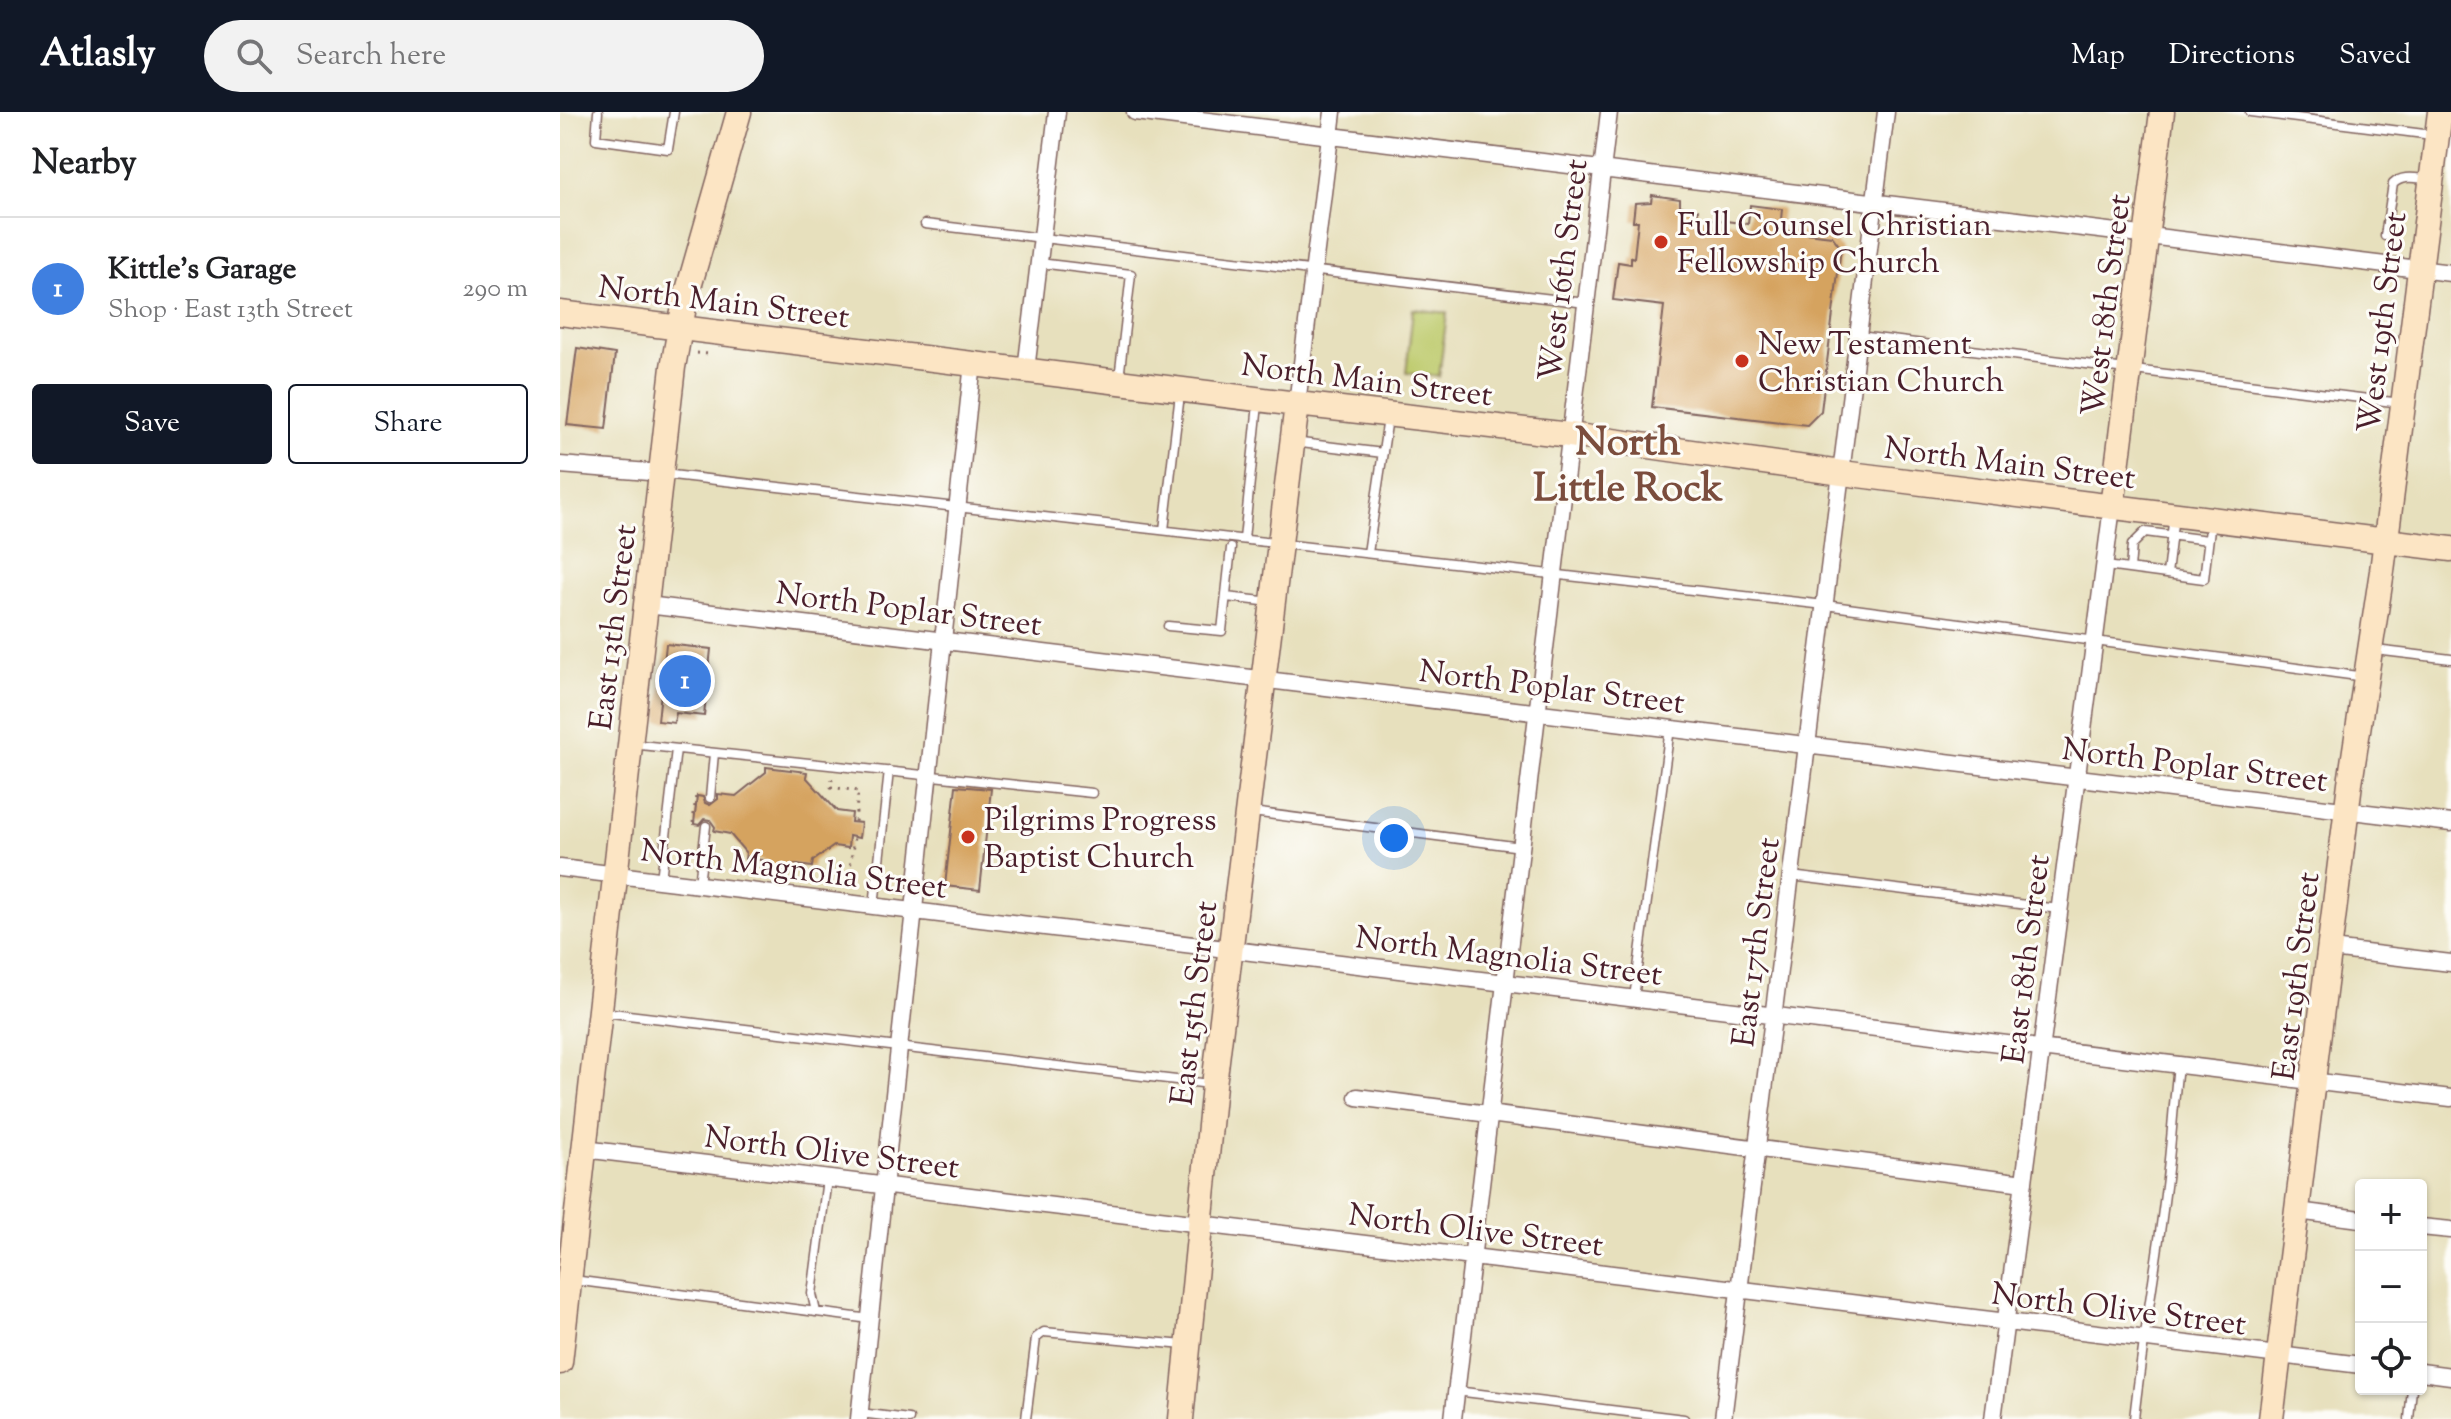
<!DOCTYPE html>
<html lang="en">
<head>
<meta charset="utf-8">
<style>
  :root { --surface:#fff; --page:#f2f2f2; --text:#202124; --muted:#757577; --line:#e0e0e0; --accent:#111827 }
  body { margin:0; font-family:"Sorts Mill Goudy",serif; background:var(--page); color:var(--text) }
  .controls { position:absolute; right:24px; bottom:24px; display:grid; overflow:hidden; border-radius:8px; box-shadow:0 2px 6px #0004 }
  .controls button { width:72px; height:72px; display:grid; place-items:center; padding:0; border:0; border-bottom:2px solid var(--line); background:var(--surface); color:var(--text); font:40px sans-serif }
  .you { position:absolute; left:834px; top:726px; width:28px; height:28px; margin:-20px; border:6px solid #fff; border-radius:50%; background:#1a73e8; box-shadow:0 0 0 12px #1a73e833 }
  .badge { display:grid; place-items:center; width:52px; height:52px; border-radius:50%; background:var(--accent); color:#fff; font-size:26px; font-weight:700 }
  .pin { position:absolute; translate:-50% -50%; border:4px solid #fff; box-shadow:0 2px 8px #0006 }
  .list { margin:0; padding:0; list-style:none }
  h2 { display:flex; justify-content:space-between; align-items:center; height:104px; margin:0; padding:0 32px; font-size:34px }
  h2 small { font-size:26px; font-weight:400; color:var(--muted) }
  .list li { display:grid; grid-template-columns:52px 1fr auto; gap:24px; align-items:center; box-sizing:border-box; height:144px; padding:0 32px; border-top:2px solid var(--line) }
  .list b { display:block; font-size:30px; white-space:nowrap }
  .list p { margin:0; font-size:26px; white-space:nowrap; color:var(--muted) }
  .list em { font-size:26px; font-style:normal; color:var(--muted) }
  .actions { display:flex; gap:16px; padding:24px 32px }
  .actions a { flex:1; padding:18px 0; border:2px solid var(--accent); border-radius:8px; text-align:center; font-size:28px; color:var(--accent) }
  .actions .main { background:var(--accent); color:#fff }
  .icon { flex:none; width:44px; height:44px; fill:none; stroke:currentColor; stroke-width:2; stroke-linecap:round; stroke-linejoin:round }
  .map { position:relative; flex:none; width:1891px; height:1307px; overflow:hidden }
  header { display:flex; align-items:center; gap:48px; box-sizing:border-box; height:112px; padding:0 40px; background:var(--accent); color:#fff }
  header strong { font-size:38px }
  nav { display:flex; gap:44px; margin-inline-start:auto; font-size:28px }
  .search { width:560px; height:72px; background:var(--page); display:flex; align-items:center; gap:20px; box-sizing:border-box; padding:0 28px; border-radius:44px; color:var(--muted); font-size:30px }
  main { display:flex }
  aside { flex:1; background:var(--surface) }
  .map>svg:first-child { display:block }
  .green { fill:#bdca6c; stroke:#84744c; stroke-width:2 }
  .building { fill:#d5a35e }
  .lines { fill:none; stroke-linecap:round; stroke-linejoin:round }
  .lane-casing { stroke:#81635e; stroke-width:11 }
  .street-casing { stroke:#81635e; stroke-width:19 }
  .secondary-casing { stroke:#81635e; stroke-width:27 }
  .path { stroke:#81635e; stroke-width:3; stroke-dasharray:2 6; stroke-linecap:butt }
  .lane { stroke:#fff; stroke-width:8 }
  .street { stroke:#fff; stroke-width:16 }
  .secondary { stroke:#fce5c4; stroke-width:24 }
  .poi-dot { fill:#c8321e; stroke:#fdfcf7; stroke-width:3 }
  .labels { text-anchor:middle; stroke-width:6; stroke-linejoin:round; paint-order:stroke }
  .poi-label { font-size:32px; fill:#4a1f2b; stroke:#fdfcf7; text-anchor:start }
  .street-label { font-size:32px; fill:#4a1f2b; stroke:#fdfcf7 }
  .district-label { font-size:40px; font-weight:bold; fill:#7b4d3d; stroke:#fdfcf7 }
</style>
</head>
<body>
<header>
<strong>Atlasly</strong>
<div class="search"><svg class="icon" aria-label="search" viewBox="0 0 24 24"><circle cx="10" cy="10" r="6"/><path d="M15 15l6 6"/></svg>Search here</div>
<nav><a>Map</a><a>Directions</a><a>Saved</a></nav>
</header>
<main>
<aside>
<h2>Nearby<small></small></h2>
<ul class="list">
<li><span class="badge" style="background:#3f7fe0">1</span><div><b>Kittle's Garage</b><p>Shop · East 13th Street</p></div><em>290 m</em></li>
</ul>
<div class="actions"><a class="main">Save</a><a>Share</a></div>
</aside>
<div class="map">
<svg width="1891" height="1307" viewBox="0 0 1891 1307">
  <rect width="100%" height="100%" fill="#fdfcf7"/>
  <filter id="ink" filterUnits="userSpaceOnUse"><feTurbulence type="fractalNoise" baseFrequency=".0125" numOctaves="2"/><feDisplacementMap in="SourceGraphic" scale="16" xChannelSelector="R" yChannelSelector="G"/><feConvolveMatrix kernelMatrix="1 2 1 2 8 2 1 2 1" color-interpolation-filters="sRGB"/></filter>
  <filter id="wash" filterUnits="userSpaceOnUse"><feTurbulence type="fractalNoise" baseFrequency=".006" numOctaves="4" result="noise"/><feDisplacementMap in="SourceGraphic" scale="32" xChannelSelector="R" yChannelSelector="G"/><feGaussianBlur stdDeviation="1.8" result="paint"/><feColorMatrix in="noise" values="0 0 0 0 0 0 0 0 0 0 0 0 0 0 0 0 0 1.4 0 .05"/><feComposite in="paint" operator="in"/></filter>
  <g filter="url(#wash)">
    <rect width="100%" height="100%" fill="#e7e0bd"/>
    <path class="green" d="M853,197L887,201L879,265L846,261Z"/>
    <g id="blocks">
      <path class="building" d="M1092,83L1120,87V94L1138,98L1137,105L1188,112L1190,93L1222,97L1220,118L1272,124L1281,136L1261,299L1247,313L1092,295L1104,194L1053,188L1058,150L1071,152V145L1074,146L1078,109H1073L1075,91L1091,90Z
        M17,236L55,242L46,317L7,313Z
        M106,532L151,537L144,604L116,601L114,611L98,609Z
        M206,655L247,660L246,665L277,699L292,701L291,710L301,711L299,726L289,724L288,736L274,734L253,749L252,755L232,752L229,761L203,757V748L185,747L186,741L170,722L154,719L155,715L150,708L144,707L139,713L134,712L137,684L143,685L145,691L150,693L158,687V682L176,684L206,660Z
        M396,674L431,677L420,778L385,774Z"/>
    </g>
  </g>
  <g filter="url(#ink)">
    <use href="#blocks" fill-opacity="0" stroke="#81635e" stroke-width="2"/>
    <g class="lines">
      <g class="lane-casing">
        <path id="lane" d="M38,0L36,27L108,37L114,0
          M1690,0L1872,23
          M365,112L1026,191
          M1825,124L1833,72C1842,63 1854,66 1867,67
          M479,151L571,162L559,267
          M1299,224L1841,291
          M733,330L823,341
          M103,362L1265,493L1805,565
          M604,418L620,282
          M684,427L698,292
          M808,441L828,306
          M1546,454L1644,467L1651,408
          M1570,457L1572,433L1585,420L1648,428
          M1607,462L1614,403
          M666,485L712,490
          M608,514L662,519L671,436
          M1815,538L1891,547
          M71,632L532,681
          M150,686L154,641
          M692,700L961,735
          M1231,764L1499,797
          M101,768L116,637
          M139,772L146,714
          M314,794L329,659
          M1074,886L1110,616
          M43,900L650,972
          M13,1168L310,1207
          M256,1200L252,1182L267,1067
          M896,1279L1124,1307
          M300,1301L349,1307
          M466,1307L476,1226L484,1220L624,1233
          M1574,1307C1582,1232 1596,1157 1605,1082C1611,1039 1613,996 1618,953
          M1849,1307L1852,1277"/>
      </g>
      <g class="street-casing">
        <path id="street" d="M575,0L1891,161
          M466,258L497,0
          M737,292L773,0
          M0,353L102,361
          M87,493L1891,711
          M0,756L1891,986
          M1771,837L1891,851
          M797,985L1464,1071
          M24,1037L1801,1253
          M1737,1099L1801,1107
          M1861,1115L1891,1118
          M1861,1260L1891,1264
          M299,1307L413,251
          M893,1307L1049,0
          M1163,1307L1326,0
          M1433,1307L1552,395"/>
      </g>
      <g class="secondary-casing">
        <path id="secondary" d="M0,201L737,292L1010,323L1282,361L1891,437
          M1552,395L1602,0
          M0,1250L113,255L125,189L179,0
          M621,1307L654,973L737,292
          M1711,1307L1790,671L1822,459L1880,0"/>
      </g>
      <path class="path" d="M137,241L149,242
        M272,667L271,675L298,679L295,710
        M133,711L136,683
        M291,774L288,773L294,725"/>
      <use href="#lane" class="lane"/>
      <use href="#street" class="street"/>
      <use href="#secondary" class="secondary"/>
    </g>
  </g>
  <g class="poi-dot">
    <circle cx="1101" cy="130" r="8"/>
    <circle cx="1182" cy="249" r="8"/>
    <circle cx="408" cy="725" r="8"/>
  </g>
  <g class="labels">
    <g class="poi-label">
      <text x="1117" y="123">Full Counsel Christian<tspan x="1117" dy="37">Fellowship Church</tspan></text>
      <text x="1198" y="242">New Testament<tspan x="1198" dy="37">Christian Church</tspan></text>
      <text x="424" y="718">Pilgrims Progress<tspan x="424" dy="37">Baptist Church</tspan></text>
    </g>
    <g class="street-label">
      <text transform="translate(1002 158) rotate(-83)" y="11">West 16th Street</text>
      <text transform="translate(164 189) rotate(7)" y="11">North Main Street</text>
      <text transform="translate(1545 193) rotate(-83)" y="11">West 18th Street</text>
      <text transform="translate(1821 210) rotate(-83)" y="11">West 19th Street</text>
      <text transform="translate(807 267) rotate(7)" y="11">North Main Street</text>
      <text transform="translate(1450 350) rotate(7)" y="11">North Main Street</text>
      <text transform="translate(349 496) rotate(7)" y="11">North Poplar Street</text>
      <text transform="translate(52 515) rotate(-83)" y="11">East 13th Street</text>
      <text transform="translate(992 574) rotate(7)" y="11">North Poplar Street</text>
      <text transform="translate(1635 652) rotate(7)" y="11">North Poplar Street</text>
      <text transform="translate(234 756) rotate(7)" y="11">North Magnolia Street</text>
      <text transform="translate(1195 830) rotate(-83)" y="11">East 17th Street</text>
      <text transform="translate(949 843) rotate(7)" y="11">North Magnolia Street</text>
      <text transform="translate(1465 847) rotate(-83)" y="11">East 18th Street</text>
      <text transform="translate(1735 864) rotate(-83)" y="11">East 19th Street</text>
      <text transform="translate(633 891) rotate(-83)" y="11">East 15th Street</text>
      <text transform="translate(272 1039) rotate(7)" y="11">North Olive Street</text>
      <text transform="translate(916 1117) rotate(7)" y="11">North Olive Street</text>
      <text transform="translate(1559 1196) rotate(7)" y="11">North Olive Street</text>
    </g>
    <g class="district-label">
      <text x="1068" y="342">North<tspan x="1068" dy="46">Little Rock</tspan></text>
    </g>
  </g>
</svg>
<div class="controls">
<button>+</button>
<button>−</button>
<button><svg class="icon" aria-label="locate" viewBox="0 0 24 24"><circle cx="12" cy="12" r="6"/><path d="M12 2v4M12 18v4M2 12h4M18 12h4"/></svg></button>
</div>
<div class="you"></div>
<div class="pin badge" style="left:125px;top:569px;background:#3f7fe0">1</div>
</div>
</main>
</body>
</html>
